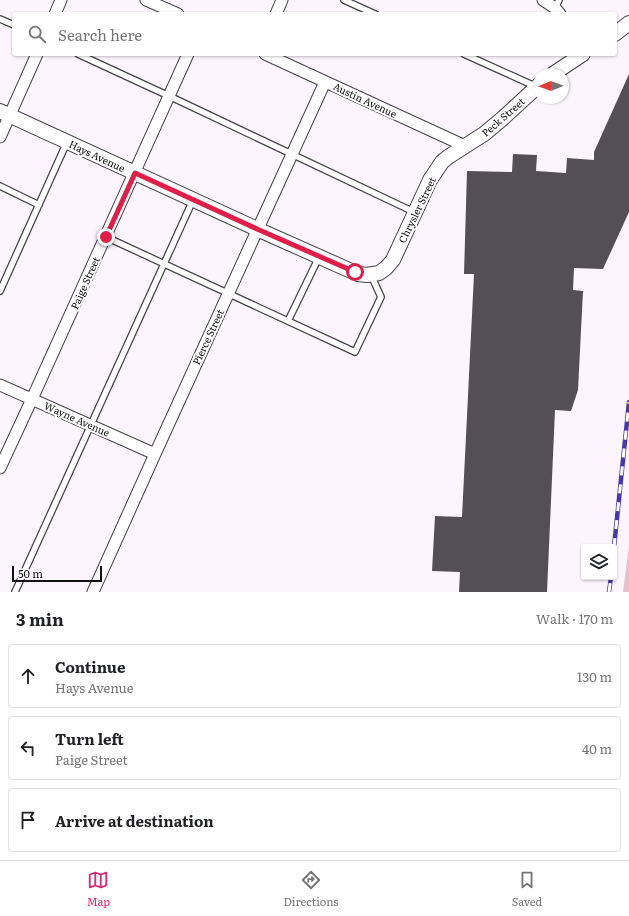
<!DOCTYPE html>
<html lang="en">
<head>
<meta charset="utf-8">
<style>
  :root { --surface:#fff; --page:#f2f2f2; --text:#202124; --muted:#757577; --line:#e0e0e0; --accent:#db2777 }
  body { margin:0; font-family:Literata,serif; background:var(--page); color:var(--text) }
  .controls { position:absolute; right:12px; bottom:12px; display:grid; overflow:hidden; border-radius:4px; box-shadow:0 1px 3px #0004 }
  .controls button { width:36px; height:36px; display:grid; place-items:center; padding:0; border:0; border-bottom:1px solid var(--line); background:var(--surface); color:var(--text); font:20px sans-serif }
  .compass { position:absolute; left:533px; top:68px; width:36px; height:36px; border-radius:50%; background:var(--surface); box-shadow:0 1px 3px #0004; rotate:269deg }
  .scale { position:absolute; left:12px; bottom:10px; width:90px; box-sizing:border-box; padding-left:4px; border:2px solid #101010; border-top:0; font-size:11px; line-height:14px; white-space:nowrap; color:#101010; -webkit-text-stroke:3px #fff; paint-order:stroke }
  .stop { position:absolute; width:12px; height:12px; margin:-9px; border:3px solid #e11d48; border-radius:50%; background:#fff }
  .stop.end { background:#e11d48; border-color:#fff; box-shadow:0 1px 4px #0008 }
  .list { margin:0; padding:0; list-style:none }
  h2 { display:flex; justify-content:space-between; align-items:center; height:52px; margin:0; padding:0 16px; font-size:17px }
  h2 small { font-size:13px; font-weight:400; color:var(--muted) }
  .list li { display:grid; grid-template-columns:26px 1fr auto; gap:12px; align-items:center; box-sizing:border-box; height:64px; margin:0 8px 8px; padding:0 8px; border:1px solid var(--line); border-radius:4px }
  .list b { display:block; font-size:15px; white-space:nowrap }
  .list p { margin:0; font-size:13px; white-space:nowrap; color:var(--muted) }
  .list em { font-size:13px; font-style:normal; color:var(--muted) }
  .icon { flex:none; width:22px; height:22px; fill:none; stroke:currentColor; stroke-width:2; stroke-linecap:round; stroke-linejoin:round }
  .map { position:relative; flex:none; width:629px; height:592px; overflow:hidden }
  .search { position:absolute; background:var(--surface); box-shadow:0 1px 3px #0004; left:12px; right:12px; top:12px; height:44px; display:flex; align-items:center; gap:10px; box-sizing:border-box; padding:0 14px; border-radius:4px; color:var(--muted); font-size:15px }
  .sheet { height:268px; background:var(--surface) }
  nav { display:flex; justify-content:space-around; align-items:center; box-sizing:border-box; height:56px; border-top:1px solid var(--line); background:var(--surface); font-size:11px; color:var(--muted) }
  nav a { display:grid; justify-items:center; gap:2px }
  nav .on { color:var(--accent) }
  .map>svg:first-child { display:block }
  .green { fill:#e5c1ce }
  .building { fill:#534e58 }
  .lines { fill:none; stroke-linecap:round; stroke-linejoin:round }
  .service-casing { stroke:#434343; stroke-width:8 }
  .minor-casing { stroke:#434343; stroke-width:13 }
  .tertiary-casing { stroke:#434343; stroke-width:16 }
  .service { stroke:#fff; stroke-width:5.5 }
  .minor { stroke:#fff; stroke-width:11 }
  .tertiary { stroke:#fff; stroke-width:14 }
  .rail-casing { stroke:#4637b1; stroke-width:4.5 }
  .rail { stroke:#fff; stroke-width:3; stroke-dasharray:9; stroke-linecap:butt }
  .route { stroke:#e11d48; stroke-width:5 }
  .labels { text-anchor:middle; stroke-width:4; stroke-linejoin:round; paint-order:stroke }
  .street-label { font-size:10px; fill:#101010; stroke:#fff }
</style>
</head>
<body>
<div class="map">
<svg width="629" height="592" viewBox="0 0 629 592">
  <rect width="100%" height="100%" fill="#fdf5fe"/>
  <path class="green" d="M629,546V592H623Z"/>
  <path class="building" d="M629,74V212L603,269L574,268L573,290L583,291L578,390L571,411L555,410L547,592H459L460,572L432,571L435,516L462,517L474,274H464L467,171L512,172L513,154L537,155L536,171L566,173L567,158L594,160V152Z"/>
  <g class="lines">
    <g class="service-casing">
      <path id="service" d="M344,0L375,14
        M555,8L559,0
        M0,19L14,25
        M78,54L169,96L414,212
        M464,54L537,87
        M0,186L39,205
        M106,237L355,352L381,297L371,275
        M0,291L67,142
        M288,321L319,257
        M15,592L193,200"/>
    </g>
    <g class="minor-casing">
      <path id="minor" d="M146,0L178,14
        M543,0L555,8L560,14
        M55,14L61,0
        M276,14L282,0
        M265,54L465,146
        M0,137L37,54
        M0,385L155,454
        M0,468L32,399L188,54
        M93,592L155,454L325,82"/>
    </g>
    <g class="tertiary-casing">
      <path id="tertiary" d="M615,34L629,23
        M553,74L583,54
        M0,111L257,229L358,274L367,275L379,273L386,268L393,260L424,193L430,180L442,162L448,157L484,134L502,119L539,85"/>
    </g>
    <use href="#service" class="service"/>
    <use href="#minor" class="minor"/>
    <use href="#tertiary" class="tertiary"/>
    <g class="rail-casing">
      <path id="rail" d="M614,547L629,402
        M609,592L611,577"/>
    </g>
    <use href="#rail" class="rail"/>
  </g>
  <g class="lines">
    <path class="route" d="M106,237L135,173L257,229L355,272"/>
  </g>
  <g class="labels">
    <g class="street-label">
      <text transform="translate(365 100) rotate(25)" y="4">Austin Avenue</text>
      <text transform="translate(503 117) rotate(-41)" y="4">Peck Street</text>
      <text transform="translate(97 156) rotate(25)" y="4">Hays Avenue</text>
      <text transform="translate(417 210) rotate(-64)" y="4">Chrysler Street</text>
      <text transform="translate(85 283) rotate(-66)" y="4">Paige Street</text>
      <text transform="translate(208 337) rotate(-65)" y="4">Pierce Street</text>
      <text transform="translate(77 419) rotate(24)" y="4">Wayne Avenue</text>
    </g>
  </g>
</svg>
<div class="controls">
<button><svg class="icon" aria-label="layers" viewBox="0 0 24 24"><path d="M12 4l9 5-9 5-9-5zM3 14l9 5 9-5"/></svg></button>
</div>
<svg class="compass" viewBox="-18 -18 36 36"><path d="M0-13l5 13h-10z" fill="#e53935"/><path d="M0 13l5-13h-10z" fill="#757577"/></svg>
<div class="scale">50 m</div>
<div class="stop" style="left:355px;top:272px"></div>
<div class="stop end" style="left:106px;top:237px"></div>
<div class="search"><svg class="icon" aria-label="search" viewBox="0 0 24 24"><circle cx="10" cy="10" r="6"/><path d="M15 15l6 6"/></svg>Search here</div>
</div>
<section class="sheet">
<h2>3 min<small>Walk · 170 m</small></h2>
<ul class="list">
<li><svg class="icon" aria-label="ahead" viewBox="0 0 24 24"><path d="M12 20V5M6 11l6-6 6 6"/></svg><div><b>Continue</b><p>Hays Avenue</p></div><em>130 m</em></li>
<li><svg class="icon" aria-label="left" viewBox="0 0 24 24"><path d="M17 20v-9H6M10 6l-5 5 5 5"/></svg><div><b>Turn left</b><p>Paige Street</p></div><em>40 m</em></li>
<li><svg class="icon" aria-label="arrive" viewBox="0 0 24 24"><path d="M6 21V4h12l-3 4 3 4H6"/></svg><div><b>Arrive at destination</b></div></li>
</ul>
</section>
<nav>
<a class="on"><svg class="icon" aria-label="map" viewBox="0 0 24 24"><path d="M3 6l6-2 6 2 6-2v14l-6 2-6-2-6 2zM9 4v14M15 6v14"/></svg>Map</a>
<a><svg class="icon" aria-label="directions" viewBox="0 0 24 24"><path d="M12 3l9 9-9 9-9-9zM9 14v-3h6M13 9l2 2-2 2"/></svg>Directions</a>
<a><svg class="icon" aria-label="saved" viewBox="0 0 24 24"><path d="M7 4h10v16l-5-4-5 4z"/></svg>Saved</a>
</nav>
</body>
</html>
